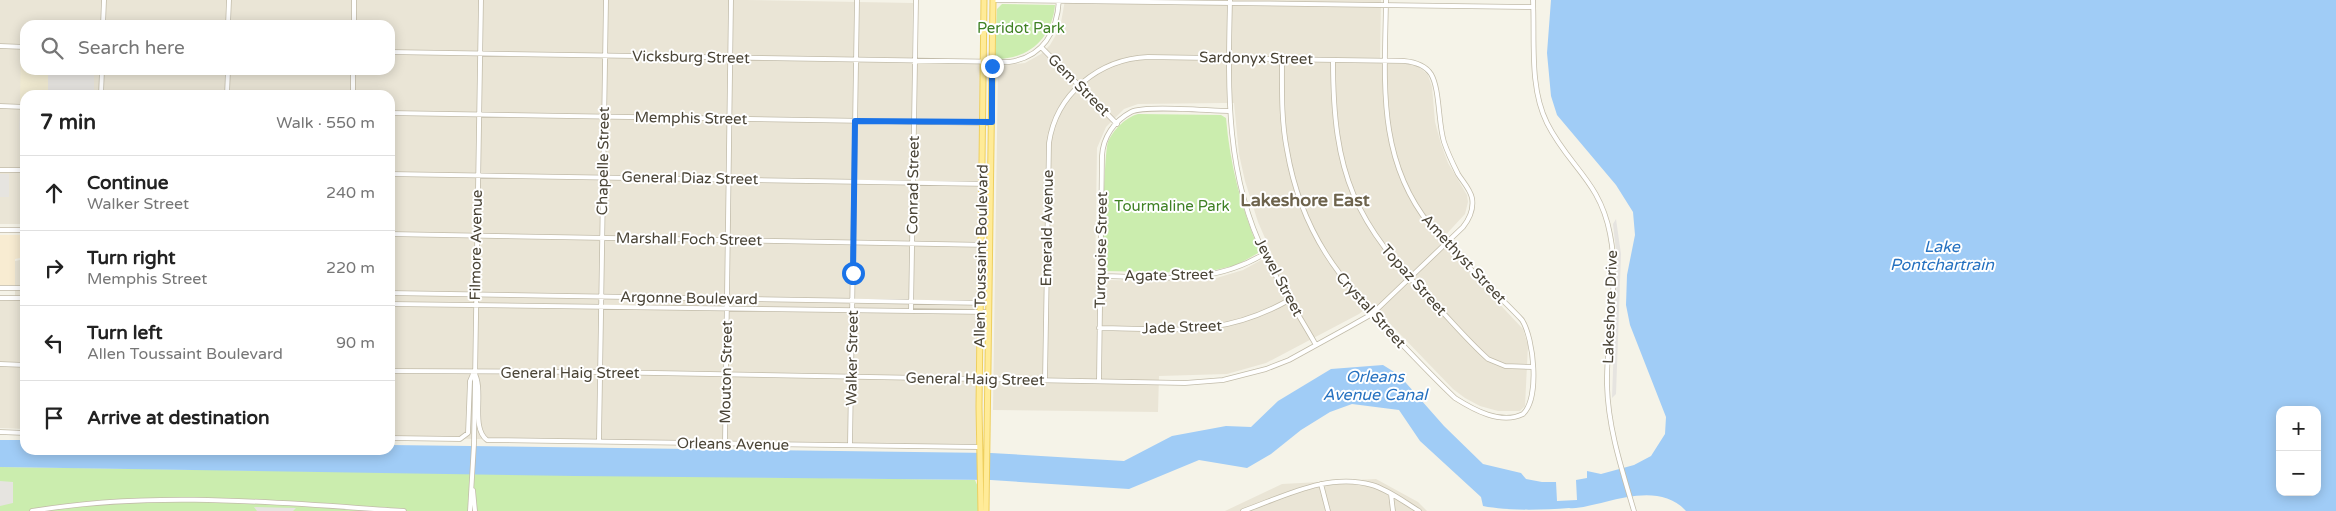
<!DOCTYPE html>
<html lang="en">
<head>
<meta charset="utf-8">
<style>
  :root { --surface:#fff; --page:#f6f6f6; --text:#222; --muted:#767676; --line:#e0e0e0 }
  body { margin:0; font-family:"Varela Round",sans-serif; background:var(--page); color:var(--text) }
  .controls { position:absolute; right:15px; bottom:15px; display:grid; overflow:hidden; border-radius:10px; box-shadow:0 2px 12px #0003 }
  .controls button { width:45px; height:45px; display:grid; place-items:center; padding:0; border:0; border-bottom:1px solid var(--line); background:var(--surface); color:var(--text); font:25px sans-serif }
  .stop { position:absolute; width:15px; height:15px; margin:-11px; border:4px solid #1a73e8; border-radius:50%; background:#fff }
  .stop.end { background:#1a73e8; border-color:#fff; box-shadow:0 1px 5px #0008 }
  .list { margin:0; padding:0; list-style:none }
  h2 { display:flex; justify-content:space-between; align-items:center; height:65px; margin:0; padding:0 20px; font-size:21px }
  h2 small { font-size:16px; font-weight:400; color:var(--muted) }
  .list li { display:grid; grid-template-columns:32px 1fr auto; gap:15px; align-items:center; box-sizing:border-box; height:75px; padding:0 20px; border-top:1px solid var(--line) }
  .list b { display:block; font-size:19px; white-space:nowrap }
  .list p { margin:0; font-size:16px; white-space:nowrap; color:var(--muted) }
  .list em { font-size:16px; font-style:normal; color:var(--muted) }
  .icon { flex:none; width:28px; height:28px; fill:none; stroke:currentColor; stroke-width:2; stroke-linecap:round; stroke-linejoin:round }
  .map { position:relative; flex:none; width:2336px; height:511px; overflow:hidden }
  .search { position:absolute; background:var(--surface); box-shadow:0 2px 12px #0003; left:20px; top:20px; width:375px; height:55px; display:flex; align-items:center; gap:12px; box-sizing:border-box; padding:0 18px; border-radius:15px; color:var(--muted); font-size:19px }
  .panel { position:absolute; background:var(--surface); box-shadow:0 2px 12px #0003; left:20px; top:90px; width:375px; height:365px; border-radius:15px }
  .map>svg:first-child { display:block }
  .residential { fill:#eae5d6; fill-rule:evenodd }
  .commercial { fill:#f8ecd2 }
  .education { fill:#f0ead1 }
  .green { fill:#cbedae }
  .parking { fill:#e6e4e0 }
  .water { fill:#a0ccf6; fill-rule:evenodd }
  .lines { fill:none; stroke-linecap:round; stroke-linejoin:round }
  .minor-casing { stroke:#c2bcaa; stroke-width:5.5 }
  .major-casing { stroke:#eecf5e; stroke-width:7 }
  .minor { stroke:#fff; stroke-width:4 }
  .major { stroke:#ffeb98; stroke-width:5 }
  .route { stroke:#1a73e8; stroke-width:6 }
  .labels { text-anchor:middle; stroke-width:4; stroke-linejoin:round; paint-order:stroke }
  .park-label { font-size:15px; fill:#3f8124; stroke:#fff }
  .street-label { font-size:15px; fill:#4a4436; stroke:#fff }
  .water-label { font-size:16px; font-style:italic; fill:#2571c0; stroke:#fff }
  .quarter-label { font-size:18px; font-weight:bold; fill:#6d634c; stroke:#fff }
</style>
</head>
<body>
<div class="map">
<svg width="2336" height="511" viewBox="0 0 2336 511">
  <rect width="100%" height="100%" fill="#f5f3e8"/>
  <path class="residential" d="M0,0H745L913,3L912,64H980L976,450L390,437V95H25V429L0,428V301L15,300V261L20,260V224H0ZM25,25H390V70H25Z
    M1065,0H1381L1380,63L1410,64L1418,66L1428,75L1432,87L1435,122L1441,144L1448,163L1467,195L1468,202L1465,214L1440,241L1523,329L1528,345L1525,406L1520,411H1498L1480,406L1465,398L1453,389L1371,304L1359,314L1266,363L1227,374L1159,376L1158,412L993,410L998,66L1025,63L1041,54L1050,45L1060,28ZM1223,103H1234L1239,154L1245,181L1258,222L1272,254L1243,270L1210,280L1194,281L1095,280L1097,148L1106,127L1124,109L1138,104Z
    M1376,479L1418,502L1427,511H1225L1282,484Z"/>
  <path class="commercial" d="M0,235H20V258L15,259V285H0Z"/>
  <path class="education" d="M21,51L25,52V70H94V95H25V102H20Z"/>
  <path class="green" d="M1002,4L1055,5C1052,38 1029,59 997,59L995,57L997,9Z
    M1138,114L1221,115L1226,118C1230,165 1241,207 1259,250L1258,253L1237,265L1202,273L1105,271C1101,263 1104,152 1108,142C1113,130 1126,117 1138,114Z
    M0,467L975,480L981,494V511H0Z"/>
  <path class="parking" d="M48,70H94V95H48Z
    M20,113H25V130H19Z
    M0,174H9V197H0Z
    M1616,219L1621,254L1616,394L1612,398L1617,260L1613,224Z
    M0,481L13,482V503L0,506Z
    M254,507L296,508L293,511H257Z"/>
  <path class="water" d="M1551,0H2336V511H1686C1654,476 1595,511 1569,508C1542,510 1508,511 1483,506L1481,497L1420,441L1399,410L1352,404L1330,412L1301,430L1271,454L1247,468L1199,460L1129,489L991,480L575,476L0,467V440H25V450H390V445L991,453L1124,461L1172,436L1226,426L1251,427L1278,401L1331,369L1383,365L1399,375L1444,426L1483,464L1521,473L1526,479L1542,482H1556L1557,501L1577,500L1576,480L1587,478V471L1601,474L1634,465L1651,456L1665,434L1666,417L1630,325L1626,305L1627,275L1635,235L1633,212L1616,185L1557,115L1551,96L1547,53ZM2280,410H2317V492H2280Z"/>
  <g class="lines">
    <g class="minor-casing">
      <path id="minor" d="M993,0L1533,7
        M1230,0C1228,87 1225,175 1265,255C1280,286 1299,315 1316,345
        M1533,0C1535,40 1529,87 1547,123C1569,167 1600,181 1610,234C1620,283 1606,336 1607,385C1608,428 1622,470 1634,511
        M103,25L104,0
        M228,25L229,0
        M354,25V0
        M0,46L25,47
        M1041,47L1117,124
        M390,52L1009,62C1043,57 1057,32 1059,0
        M1282,59C1282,89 1281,120 1287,150C1301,233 1340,280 1396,338C1415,358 1435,379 1455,398C1474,410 1501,425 1523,414C1540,398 1534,339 1522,320C1492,288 1457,259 1430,225C1376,158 1385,80 1386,0
        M1333,60C1333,175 1354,223 1435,304C1452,322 1469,342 1488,359L1505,366L1532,367
        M101,95L102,70
        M227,95L228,70
        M353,95V70
        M0,106L25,107
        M390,113L991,123
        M0,170H25
        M390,174L990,184
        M0,230H25
        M390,234L989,245
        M1100,276C1160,277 1211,286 1264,254
        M0,288H25
        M390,293L988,303
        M0,298H25
        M390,304L988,312
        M911,310L916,0
        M1099,328C1173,329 1222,338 1289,300
        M0,364L25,365
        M390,371L600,372L1185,383L1223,380L1266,369L1289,360L1349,327L1372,314L1463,227C1470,218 1474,209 1472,198C1470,189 1463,182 1458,174C1453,164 1448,154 1444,142C1438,123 1440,89 1431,74C1425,65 1415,62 1404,61L1148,57C1099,59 1056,94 1049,143L1045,380
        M474,372C485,391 470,427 487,440L979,447
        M1099,381L1102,156C1103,137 1114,121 1131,112C1145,105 1210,111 1229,111
        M0,432L25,433
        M390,438L460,439L468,433L470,381L473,374
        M599,441L606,0
        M725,443L731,0
        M850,445L857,0
        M1321,484L1328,511
        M473,490L475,511
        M1391,494L1393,511
        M32,511C154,490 281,503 404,511
        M470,511L474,444L481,0
        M1243,511C1283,497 1328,472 1372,485C1389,490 1404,502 1419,511"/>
    </g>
    <g class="major-casing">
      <path id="major" d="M981,511L979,407L984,0
        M986,511L993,0"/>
    </g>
    <use href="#minor" class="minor"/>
    <use href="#major" class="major"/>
  </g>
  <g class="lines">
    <path class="route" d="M853,273L855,121L992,122V66"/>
  </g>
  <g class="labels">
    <g class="park-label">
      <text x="1021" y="33">Peridot Park</text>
      <text x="1172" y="211">Tourmaline Park</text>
    </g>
    <g class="street-label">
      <text transform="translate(691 57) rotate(1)" y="5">Vicksburg Street</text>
      <text transform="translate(1256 58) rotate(1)" y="5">Sardonyx Street</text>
      <text transform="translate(1079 85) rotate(45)" y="5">Gem Street</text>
      <text transform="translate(691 118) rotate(1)" y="5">Memphis Street</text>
      <text transform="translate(603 161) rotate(-89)" y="5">Chapelle Street</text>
      <text transform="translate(690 178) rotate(1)" y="5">General Diaz Street</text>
      <text transform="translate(913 185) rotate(-89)" y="5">Conrad Street</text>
      <text transform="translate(1047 228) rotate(-89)" y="5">Emerald Avenue</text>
      <text transform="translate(689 239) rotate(1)" y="5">Marshall Foch Street</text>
      <text transform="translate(476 245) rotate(-89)" y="5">Filmore Avenue</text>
      <text transform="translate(1101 250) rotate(-89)" y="5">Turquoise Street</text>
      <text transform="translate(981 256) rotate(-89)" y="5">Allen Toussaint Boulevard</text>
      <text transform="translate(1464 259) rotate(47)" y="5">Amethyst Street</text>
      <text transform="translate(1169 275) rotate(-1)" y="5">Agate Street</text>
      <text transform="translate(1279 277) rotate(62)" y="5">Jewel Street</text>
      <text transform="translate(1414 280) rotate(48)" y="5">Topaz Street</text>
      <text transform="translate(689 298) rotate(1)" y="5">Argonne Boulevard</text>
      <text transform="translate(1610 307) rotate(-88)" y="5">Lakeshore Drive</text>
      <text transform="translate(1371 310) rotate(48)" y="5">Crystal Street</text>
      <text transform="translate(1182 327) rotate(-2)" y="5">Jade Street</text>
      <text transform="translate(852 358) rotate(-89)" y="5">Walker Street</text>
      <text transform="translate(726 372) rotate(-89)" y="5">Mouton Street</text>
      <text x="570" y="378">General Haig Street</text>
      <text transform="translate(975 379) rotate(1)" y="5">General Haig Street</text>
      <text transform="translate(733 444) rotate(1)" y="5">Orleans Avenue</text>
    </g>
    <g class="water-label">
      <text x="1942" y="252">Lake<tspan x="1942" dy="18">Pontchartrain</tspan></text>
      <text x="1375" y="382">Orleans<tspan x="1375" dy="18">Avenue Canal</tspan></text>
    </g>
    <g class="quarter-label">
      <text x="1305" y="206">Lakeshore East</text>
    </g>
  </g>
</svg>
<div class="controls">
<button>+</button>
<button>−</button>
</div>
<div class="stop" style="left:853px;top:273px"></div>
<div class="stop end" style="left:992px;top:66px"></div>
<div class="search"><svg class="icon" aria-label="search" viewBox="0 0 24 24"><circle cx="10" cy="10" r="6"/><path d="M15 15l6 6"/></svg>Search here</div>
<section class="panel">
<h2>7 min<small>Walk · 550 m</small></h2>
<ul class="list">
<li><svg class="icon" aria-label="ahead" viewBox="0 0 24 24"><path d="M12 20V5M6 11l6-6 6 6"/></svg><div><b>Continue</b><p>Walker Street</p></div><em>240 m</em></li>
<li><svg class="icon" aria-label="right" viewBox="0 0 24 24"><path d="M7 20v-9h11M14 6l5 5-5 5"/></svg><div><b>Turn right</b><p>Memphis Street</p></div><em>220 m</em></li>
<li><svg class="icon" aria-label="left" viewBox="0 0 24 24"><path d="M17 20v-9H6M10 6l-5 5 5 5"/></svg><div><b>Turn left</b><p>Allen Toussaint Boulevard</p></div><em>90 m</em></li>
<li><svg class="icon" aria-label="arrive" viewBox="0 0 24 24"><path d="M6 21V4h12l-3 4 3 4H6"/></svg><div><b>Arrive at destination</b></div></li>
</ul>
</section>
</div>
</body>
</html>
